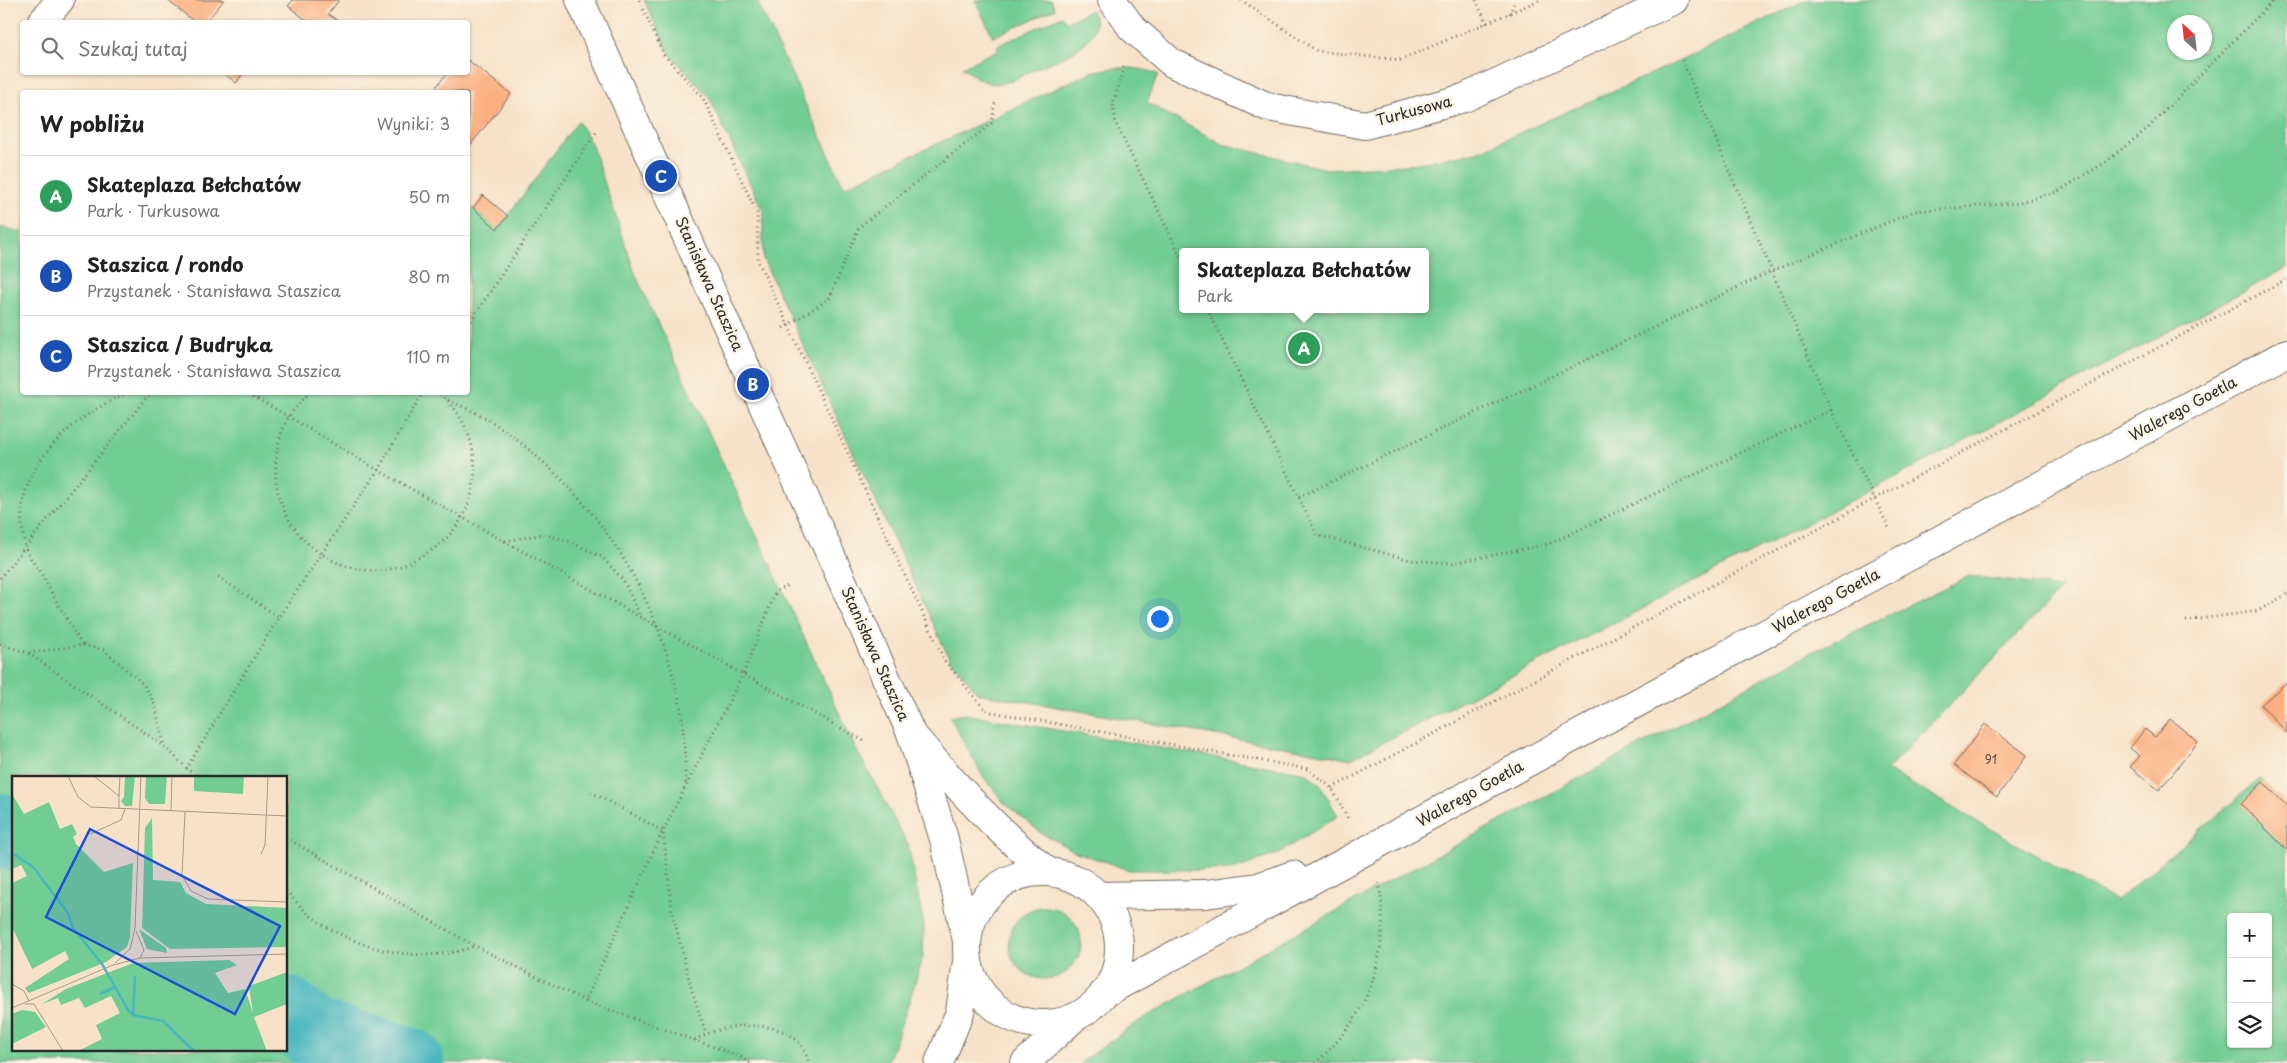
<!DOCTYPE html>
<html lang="pl">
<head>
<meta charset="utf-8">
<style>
  :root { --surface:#fff; --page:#f2f2f2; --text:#222; --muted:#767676; --line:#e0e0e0; --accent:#d1495b }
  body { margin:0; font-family:"Playpen Sans",sans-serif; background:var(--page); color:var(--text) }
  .controls { position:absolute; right:15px; bottom:15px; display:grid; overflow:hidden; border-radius:5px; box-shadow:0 1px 4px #0004 }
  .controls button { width:45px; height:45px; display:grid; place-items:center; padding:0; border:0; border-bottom:1px solid var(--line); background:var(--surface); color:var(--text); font:25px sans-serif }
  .compass { position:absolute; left:2167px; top:15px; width:45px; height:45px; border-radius:50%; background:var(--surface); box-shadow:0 1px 4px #0004; rotate:333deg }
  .you { position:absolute; left:1159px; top:618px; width:18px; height:18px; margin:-12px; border:4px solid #fff; border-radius:50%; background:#1a73e8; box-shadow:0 0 0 8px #1a73e833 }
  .badge { display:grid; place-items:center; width:32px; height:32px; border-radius:50%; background:var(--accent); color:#fff; font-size:16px; font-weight:700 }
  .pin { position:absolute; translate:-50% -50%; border:2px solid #fff; box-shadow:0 1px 5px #0006 }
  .popup { position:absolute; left:1179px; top:248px; width:250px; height:65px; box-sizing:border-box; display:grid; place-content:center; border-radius:5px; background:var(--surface); filter:drop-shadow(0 1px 4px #0005); font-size:16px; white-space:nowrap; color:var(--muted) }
  .popup b { font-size:19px; color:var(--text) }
  .popup::after { content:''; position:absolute; left:50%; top:100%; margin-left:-10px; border:10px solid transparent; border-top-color:var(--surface) }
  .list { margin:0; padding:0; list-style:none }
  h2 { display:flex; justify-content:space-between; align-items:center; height:65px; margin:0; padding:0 20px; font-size:21px }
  h2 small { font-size:16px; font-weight:400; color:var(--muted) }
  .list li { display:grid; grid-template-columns:32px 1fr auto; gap:15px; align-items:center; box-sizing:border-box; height:80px; padding:0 20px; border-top:1px solid var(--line) }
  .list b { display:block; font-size:19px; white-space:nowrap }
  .list p { margin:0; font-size:16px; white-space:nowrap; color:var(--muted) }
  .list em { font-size:16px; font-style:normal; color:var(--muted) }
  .icon { flex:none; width:28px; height:28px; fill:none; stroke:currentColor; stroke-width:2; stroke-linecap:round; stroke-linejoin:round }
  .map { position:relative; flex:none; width:2287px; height:1063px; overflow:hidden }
  .search { position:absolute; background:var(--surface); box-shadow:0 1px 4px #0004; left:20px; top:20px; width:450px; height:55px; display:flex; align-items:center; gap:12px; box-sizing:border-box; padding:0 18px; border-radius:5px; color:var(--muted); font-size:19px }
  .panel { position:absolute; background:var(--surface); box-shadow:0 1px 4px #0004; left:20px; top:90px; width:450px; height:305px; border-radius:5px }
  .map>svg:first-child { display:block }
  .green { fill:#72cd94; stroke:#4e7c60; fill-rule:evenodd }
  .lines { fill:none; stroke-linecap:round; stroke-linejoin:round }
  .river { stroke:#47b6be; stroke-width:71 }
  .building { fill:#fbae7f }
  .minor-casing { stroke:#726b62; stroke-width:30 }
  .path { stroke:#726b62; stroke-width:3; stroke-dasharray:1 4; stroke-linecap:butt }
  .minor { stroke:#fff; stroke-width:28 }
  .labels { text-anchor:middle; stroke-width:5; stroke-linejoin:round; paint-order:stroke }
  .number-label { font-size:12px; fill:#5f4c40 }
  .street-label { font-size:15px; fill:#2b2b2b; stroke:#fcf5e5 }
  .inset-river { fill:none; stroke:#47b6be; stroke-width:2.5 }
  .inset-road { fill:none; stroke:#a5998a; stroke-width:1 }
  .view { fill:#1d4ed8; fill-opacity:0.15; stroke:#1d4ed8; stroke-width:2.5 }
  .inset-edge { fill:none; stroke:#2b2b2b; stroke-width:2.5 }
</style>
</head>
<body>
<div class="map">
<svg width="2287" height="1063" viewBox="0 0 2287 1063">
  <rect width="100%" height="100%" fill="#fcf5e5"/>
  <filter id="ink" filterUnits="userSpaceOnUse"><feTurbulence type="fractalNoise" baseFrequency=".02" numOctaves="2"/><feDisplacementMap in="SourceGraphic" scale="10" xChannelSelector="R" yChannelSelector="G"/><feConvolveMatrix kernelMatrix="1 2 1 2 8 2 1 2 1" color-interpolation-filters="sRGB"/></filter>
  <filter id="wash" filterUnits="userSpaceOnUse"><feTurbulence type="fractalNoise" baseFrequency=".0096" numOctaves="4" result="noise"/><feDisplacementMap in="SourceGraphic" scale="20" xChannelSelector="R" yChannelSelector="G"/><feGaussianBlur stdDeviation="1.12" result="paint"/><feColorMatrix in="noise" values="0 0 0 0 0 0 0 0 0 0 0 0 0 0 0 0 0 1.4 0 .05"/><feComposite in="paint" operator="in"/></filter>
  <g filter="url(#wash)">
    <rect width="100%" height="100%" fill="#f7e2c9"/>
    <path class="green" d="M644,0H757L844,187L1091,72C1118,67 1132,65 1158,74L1147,103L1222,144L1326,169L1408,165L1477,152L1682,60L1806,0H2287V268L1870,491L1351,759L978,693L949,658L763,259V211L709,97L669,53ZM2174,22H2204V52H2174ZM1183,252H1425V309H1183Z
      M975,0H1051L1055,9L993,37Z
      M1091,10C1111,42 1056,60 1035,69C1025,74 1014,81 1003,83C987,87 974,76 962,67L998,50L997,46L1062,16L1067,22Z
      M578,121L591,143L636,276L856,749L908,845L924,926L923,956L910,999L891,1054L886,1063H0V227L22,232V392H468V213L473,208L498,229ZM14,777H286V1049H14Z
      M1969,576L2062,588L1887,770L2116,901L2260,779L2287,806V1063H1080L1142,1019L1401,875L1812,652ZM2231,917H2268V1044H2231Z
      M964,714L1307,773L1321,786L1338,816L1277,854L1233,870H1129L1076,852L1041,833L1004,803L982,775L950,717Z
      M1009 943a36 36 0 1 1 72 0a36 36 0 1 1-72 0Z"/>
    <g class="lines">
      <path class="river" d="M0,829L14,836
        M286,1011L311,1032L409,1063"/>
    </g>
    <g id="blocks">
      <path class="building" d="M167,0H224L206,22H195Z
        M293,0H339L328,14L338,21L309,22L288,6Z
        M468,60L511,94L468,148V92H432L448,72H468Z
        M223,72H244L236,83Z
        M483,195L508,216L497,229L473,208Z
        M2287,682V733L2261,705Z
        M2170,719L2198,742L2159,790L2130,767L2140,756L2130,748L2145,729L2155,737Z
        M1985,724L2027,755L1997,797L1954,765Z
        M2263,782L2287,806V850L2241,804Z"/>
    </g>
  </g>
  <g filter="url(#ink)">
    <use href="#blocks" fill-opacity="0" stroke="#726b62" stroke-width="1"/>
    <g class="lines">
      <g class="minor-casing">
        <path id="minor" d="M580,0L911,733L944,839L967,941
          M1112,0L1132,28L1172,63L1268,107L1365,125L1464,98L1674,0
          M42,22L60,0
          M918,741C958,789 999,833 1047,871
          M967 948a76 76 0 1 1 152 0a76 76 0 1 1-152 0Z
          M1099,896L1206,894L1258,887L1293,875
          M1103,994L1596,725L2287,353
          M939,1063L960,1012L967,961
          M1025,1063L1075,1017"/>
      </g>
      <path class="path" d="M639,0L664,55L703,98L757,213L758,261L945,661L986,711L1307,769L1332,788L1349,821
        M1241,0L1317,51L1400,60L1540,0
        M1476,0L1487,24
        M1510,14L1515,0
        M1682,60L1831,410L1889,528
        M1124,67L1113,104L1116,124L1183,261
        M1207,309L1317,535L1410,560L1452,563L1549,544L1831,410
        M468,325L597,131
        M783,328L829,299L859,227L992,123L995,101
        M244,392C290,416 333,444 378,470C540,562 702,651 864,741
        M310,392C303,400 295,407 290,415C281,428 277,446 276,462C270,521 323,576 384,570C402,568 418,559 433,549C456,534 471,508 474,480C478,447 464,414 439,392
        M448,400C463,407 479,413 492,422C587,486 651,579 677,691C685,721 684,754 686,785
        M1299,497L1772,271L1915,211L2016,203L2057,192L2106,162L2147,129L2274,0
        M505,541L544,534L571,542L602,557L624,581L641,618
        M218,577L279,617
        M0,578L151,392
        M2186,621L2258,611L2287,594
        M0,644L28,653L164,746L196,777
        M82,645C68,622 55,599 42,575C36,566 28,556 25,545C6,473 69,418 129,392
        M29,653L82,645L104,650L144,685L155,705L164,745
        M186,769L279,617L378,470L423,392
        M1332,788L2287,279
        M591,792L663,831L672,911L692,991L706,1033
        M286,838L475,946L585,1001
        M286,891C294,899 302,909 311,916C355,950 422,966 475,946
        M695,1040C722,1023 779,1017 801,1045C805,1050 807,1058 809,1063
        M750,1063L739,1056L585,1001L663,831L743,674L776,591L790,585
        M1315,1063C1370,1017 1391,952 1379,883"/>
      <use href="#minor" class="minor"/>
    </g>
  </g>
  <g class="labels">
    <g class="number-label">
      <text x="1991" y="764">91</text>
    </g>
    <g class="street-label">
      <text transform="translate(1414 111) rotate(-15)" y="5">Turkusowa</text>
      <text transform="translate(709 284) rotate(66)" y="5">Stanisława Staszica</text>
      <text transform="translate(2183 409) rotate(-28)" y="5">Walerego Goetla</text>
      <text transform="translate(1826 601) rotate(-28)" y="5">Walerego Goetla</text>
      <text transform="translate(875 654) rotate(66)" y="5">Stanisława Staszica</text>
      <text transform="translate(1470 794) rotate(-29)" y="5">Walerego Goetla</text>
    </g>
  </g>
  <g transform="translate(12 776)">
    <rect width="275" height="275" fill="#f7e2c9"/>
    <path d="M113,0H123L120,30H113L109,25L112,21ZM134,0H155L153,28H137L133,22ZM182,0H232L231,18L182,15ZM0,18L12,38L37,26L48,53L60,48L65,58L61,61L64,68L92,96L121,87L118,161L115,171L94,186L17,217L13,212L57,183L53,175L20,193L0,151V107L15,100L9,89L0,93ZM140,42L141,104L168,106L174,117L194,128L275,132V171L158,173L130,152L133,52ZM127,153L154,172L155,177L135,173ZM217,184L225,189L203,197L216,217L233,213L241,237L237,210L275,196V228L242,241L255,275H66L90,263L84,249L108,237L99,220L73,232L67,222L49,229L46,222L30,228L54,213L121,187ZM10,234L23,236L34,251L0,268V238Z" fill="#72cd94"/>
    <path class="inset-river" d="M0,77L21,91L56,137L61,152L90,188L116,234L121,239L151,245L182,275M88,218L103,211M121,239L123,200"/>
    <path class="inset-road" d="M56,0L66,21L79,31L275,40M82,0L107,20V33M107,20L108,0M159,35L160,0M173,36L170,99L179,115L196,123L275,126M78,58L109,44L113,33M249,78L253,69L256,0M124,155L132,174L128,182M103,187L118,173L123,152L129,0M0,208L12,215L17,225M13,228H22L51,275M0,232L101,189L128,182L275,178"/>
    <path class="view" d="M78,53L268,150L223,238L34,141Z"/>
    <rect width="275" height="275" class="inset-edge"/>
  </g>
</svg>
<div class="controls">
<button>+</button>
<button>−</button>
<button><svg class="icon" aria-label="layers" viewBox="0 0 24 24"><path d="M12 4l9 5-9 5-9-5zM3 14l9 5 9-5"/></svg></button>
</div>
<svg class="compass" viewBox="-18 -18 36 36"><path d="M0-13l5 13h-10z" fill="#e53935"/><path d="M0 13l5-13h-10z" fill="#767676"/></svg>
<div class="you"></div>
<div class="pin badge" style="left:1304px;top:348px;background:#2e9e5b">A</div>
<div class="popup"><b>Skateplaza Bełchatów</b>Park</div>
<div class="pin badge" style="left:753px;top:384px;background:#1a4fb4">B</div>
<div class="pin badge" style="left:661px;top:176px;background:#1a4fb4">C</div>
<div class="search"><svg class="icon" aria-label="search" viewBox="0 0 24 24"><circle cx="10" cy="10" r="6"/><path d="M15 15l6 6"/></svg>Szukaj tutaj</div>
<section class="panel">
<h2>W pobliżu<small>Wyniki: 3</small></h2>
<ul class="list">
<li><span class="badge" style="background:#2e9e5b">A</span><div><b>Skateplaza Bełchatów</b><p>Park · Turkusowa</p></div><em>50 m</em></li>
<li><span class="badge" style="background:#1a4fb4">B</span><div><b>Staszica / rondo</b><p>Przystanek · Stanisława Staszica</p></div><em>80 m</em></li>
<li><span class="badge" style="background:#1a4fb4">C</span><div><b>Staszica / Budryka</b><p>Przystanek · Stanisława Staszica</p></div><em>110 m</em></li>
</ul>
</section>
</div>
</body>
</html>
